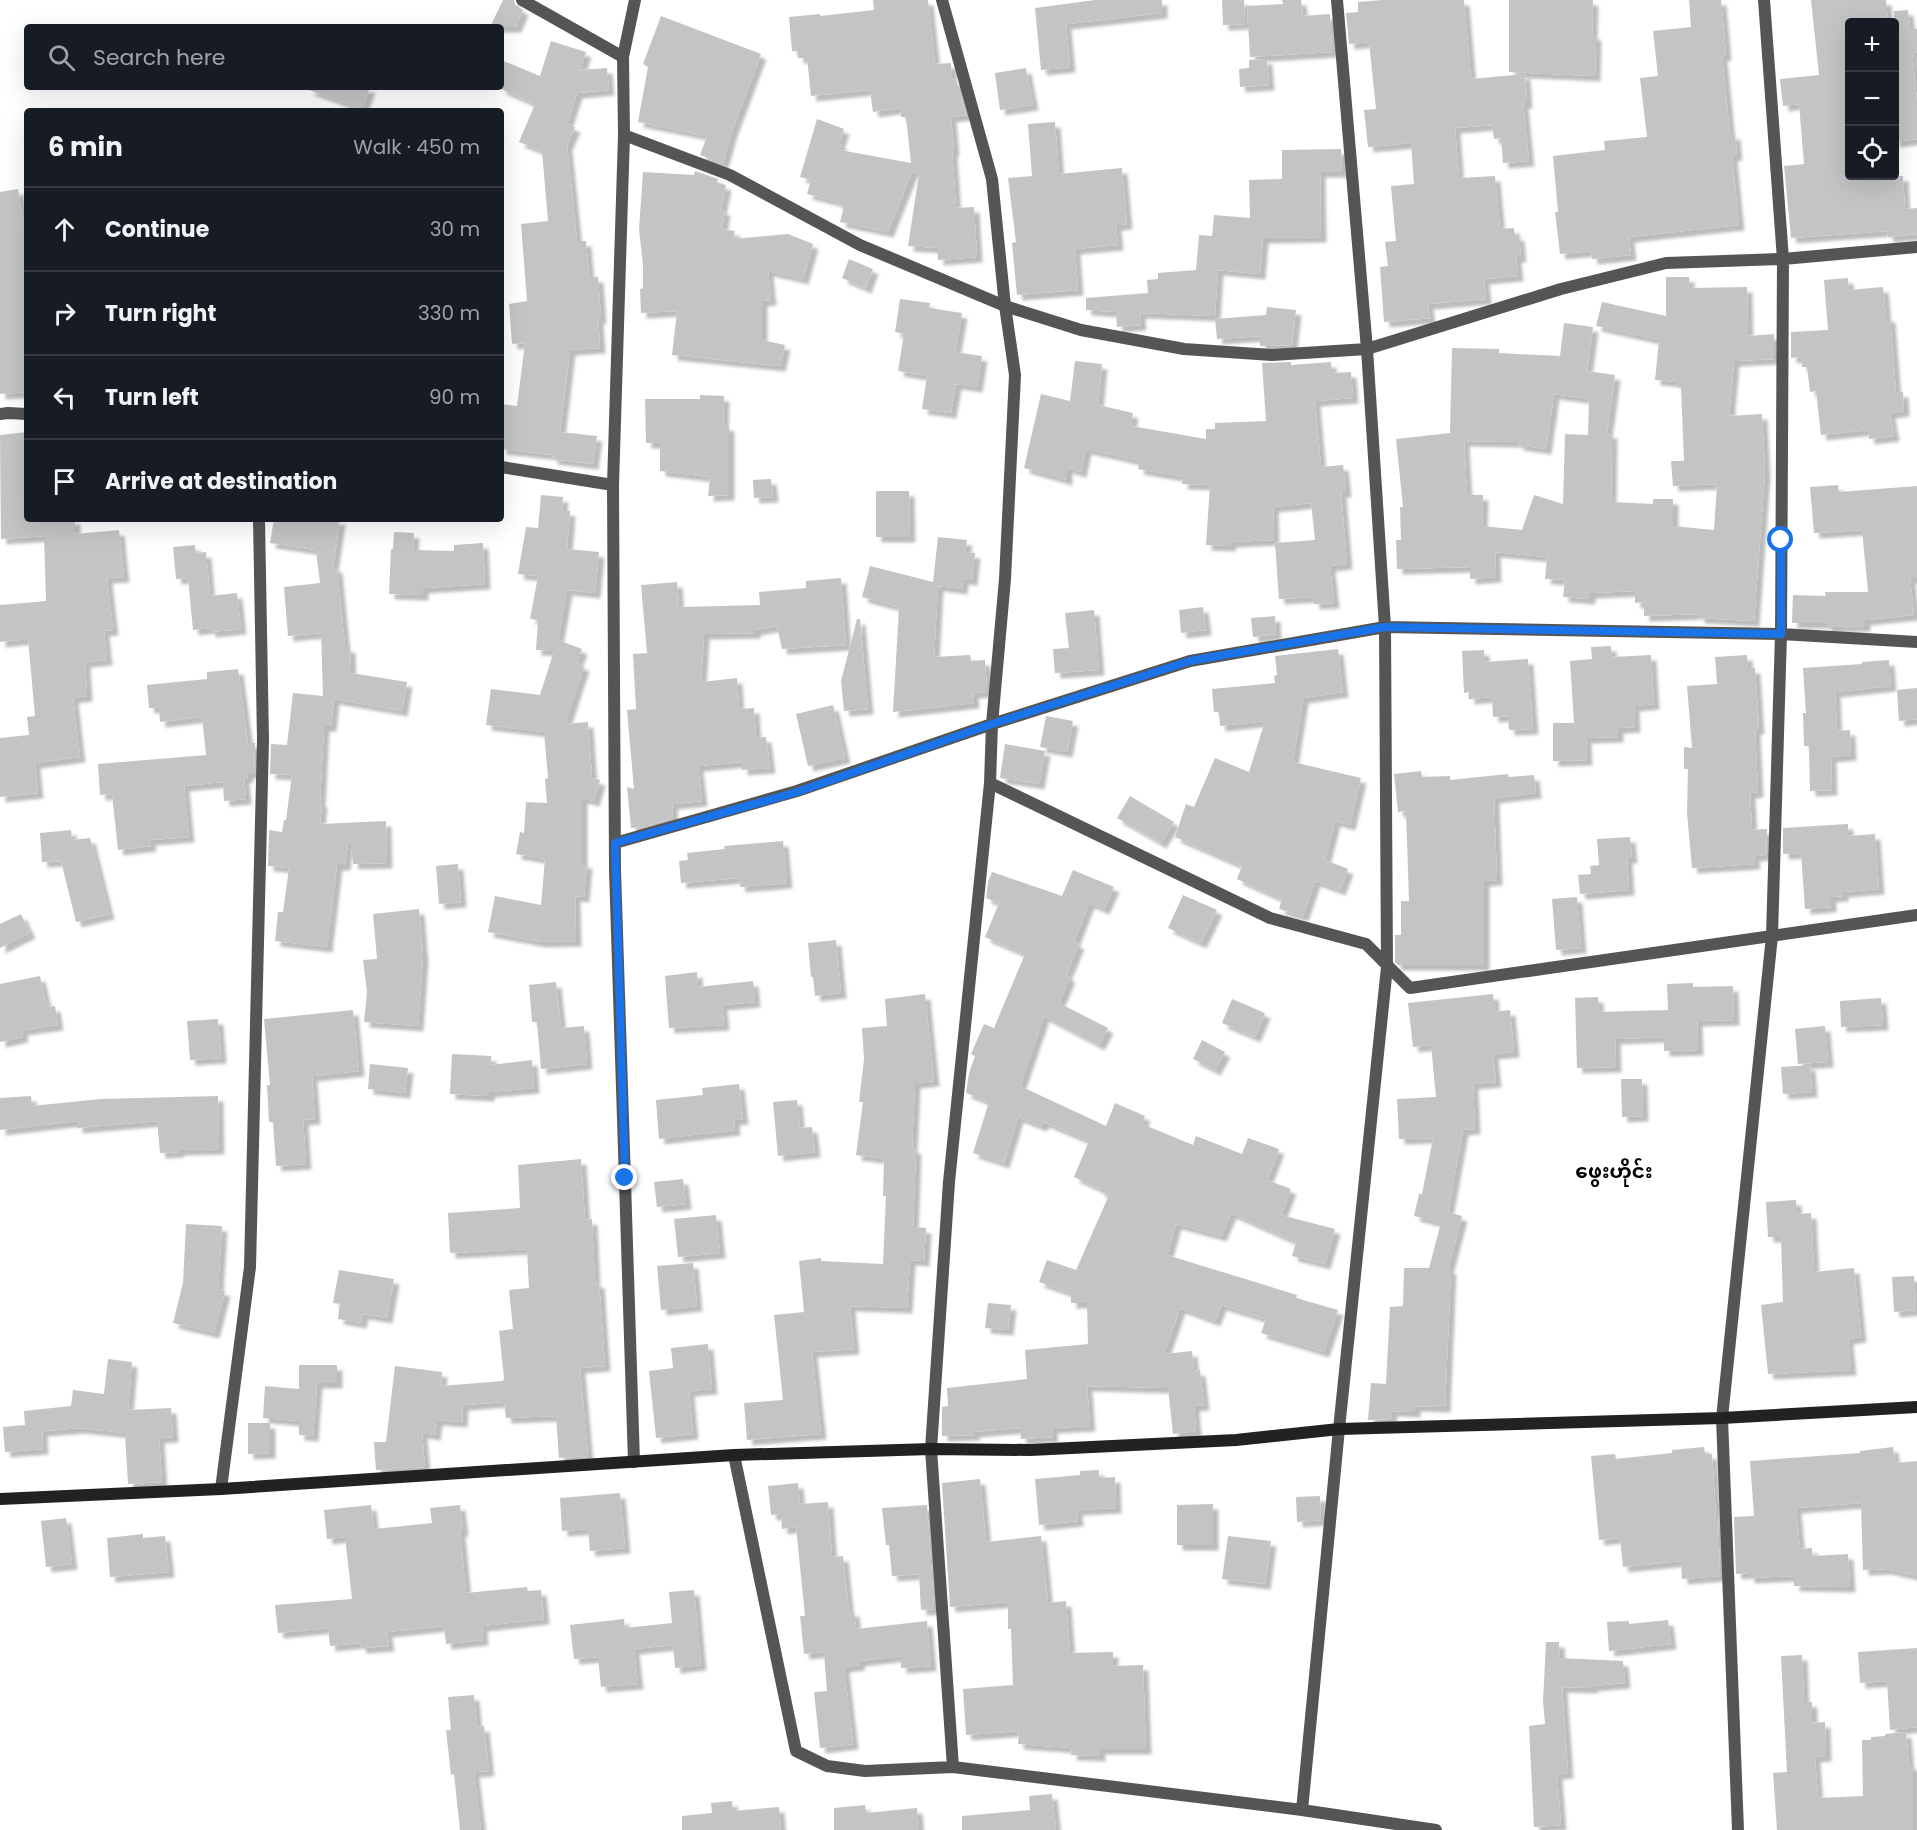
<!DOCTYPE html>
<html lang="en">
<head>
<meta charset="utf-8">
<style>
  :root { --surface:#171b24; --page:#242831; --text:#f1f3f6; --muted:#9ea1a6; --line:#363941 }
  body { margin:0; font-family:Poppins,"Noto Sans Myanmar",sans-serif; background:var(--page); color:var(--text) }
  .controls { position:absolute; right:18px; top:18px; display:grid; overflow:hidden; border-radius:6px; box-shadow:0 6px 24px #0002 }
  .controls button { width:54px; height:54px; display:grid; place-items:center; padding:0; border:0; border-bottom:2px solid var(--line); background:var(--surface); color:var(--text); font:30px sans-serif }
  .stop { position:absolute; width:18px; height:18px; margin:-14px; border:4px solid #1a73e8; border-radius:50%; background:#fff }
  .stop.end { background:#1a73e8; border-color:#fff; box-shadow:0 2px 6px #0008 }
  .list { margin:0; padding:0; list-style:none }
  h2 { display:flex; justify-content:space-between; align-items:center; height:78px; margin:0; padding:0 24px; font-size:26px }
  h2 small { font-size:20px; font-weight:400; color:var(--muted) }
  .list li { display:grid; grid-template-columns:39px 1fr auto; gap:18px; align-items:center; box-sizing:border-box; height:84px; padding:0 24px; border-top:2px solid var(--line) }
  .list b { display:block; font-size:22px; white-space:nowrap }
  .list em { font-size:20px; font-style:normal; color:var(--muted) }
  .icon { flex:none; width:33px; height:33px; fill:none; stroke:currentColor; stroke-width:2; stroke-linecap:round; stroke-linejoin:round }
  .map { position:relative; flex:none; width:1917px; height:1830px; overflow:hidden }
  .search { position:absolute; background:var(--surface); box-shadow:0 6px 24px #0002; left:24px; top:24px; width:480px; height:66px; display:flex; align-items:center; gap:15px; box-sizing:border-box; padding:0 21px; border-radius:6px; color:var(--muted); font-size:22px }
  .panel { position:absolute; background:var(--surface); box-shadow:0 6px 24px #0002; left:24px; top:108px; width:480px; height:414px; border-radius:6px }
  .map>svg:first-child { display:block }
  .building { fill:#c4c4c4; fill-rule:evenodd; filter:url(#shadow) }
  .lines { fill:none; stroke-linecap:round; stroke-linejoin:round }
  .lane { stroke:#555; stroke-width:12 }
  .street { stroke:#555; stroke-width:12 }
  .secondary { stroke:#222; stroke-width:12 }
  .route { stroke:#1a73e8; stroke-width:8 }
  .labels { text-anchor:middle; stroke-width:4.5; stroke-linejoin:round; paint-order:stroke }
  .quarter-label { font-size:20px; font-weight:bold; fill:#000; stroke:#fff }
</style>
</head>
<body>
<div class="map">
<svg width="1917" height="1830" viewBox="0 0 1917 1830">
  <defs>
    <filter id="shadow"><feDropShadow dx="5.5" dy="5.5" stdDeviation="1.5" flood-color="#0004"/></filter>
  </defs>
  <rect width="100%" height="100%" fill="#fff"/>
  <path class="building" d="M503,0H514L515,5L523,10L516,27H490Z
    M873,0H928L935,64L951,63L952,80L956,79L966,115L951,117L954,151H952L956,208L974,207L977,257L938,260V248L908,246L919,174L912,172L888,232L840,222L844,206L837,204L838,202L807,194L811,180L800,177L817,119L844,129L839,144L842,145L840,150L911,163L906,117H901L900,108L873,112L870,90L811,96L807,58H798V51H792L789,17L820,14V16L874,10Z
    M1095,0H1162V13L1066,24L1070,67L1041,70L1035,8Z
    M1222,0H1244L1245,24L1223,25Z
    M1282,0H1301L1303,16L1330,14L1332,52L1250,57L1247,6L1283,4Z
    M1383,0H1464L1471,79L1525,74L1527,103H1523L1529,161L1503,163L1501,138L1494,139L1492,125L1455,128L1459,178L1495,176L1500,229L1514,228L1515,236L1519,235L1521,257H1516L1518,276L1484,279L1486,299L1428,304L1430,318L1384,322L1380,267L1388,266L1385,242L1396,241L1391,186L1414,184L1411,143L1368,147L1364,110L1376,109L1369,42L1349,44L1346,13L1358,12V2Z
    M1509,0H1593L1592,35H1596L1595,76L1509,72Z
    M1689,0H1721L1726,55L1722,56L1730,135L1735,134L1737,155L1732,156L1739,225L1629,237L1631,255L1592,259L1591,251L1560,254L1555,212H1558L1553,156L1605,150L1604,141L1647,137L1640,78L1658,76L1653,31L1691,27Z
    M1811,0H1886L1888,22H1850V176H1903L1905,209L1917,208V234L1888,237L1887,231L1791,238L1784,166L1804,164L1799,104L1783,106L1780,79L1819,75Z
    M1908,10L1910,29H1917V52L1912,53L1917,101V139L1894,142V11Z
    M661,16L761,54L732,131L723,163L700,155L707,136L638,122L648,67L643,64Z
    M551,41L586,52L580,70L607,68L609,90L577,93L567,124L575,127L567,145L577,241H586L589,277H598L601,318H598L600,348L570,350L560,432L597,436L593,464L552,459L553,455L501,449V404L517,406L525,343L512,344L509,304L527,301L521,224L548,221L542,151L519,142L535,104L501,89V60L540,76Z
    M1267,59L1269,85L1240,87L1239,69L1249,68V60Z
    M1026,68L1033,105L1000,110L995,73Z
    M310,87H370L362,109L309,90Z
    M1055,122L1059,174L1122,168L1127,224L1116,225L1118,245L1075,249L1078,290L1017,295L1012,243L1016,242L1008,178L1032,176L1028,124Z
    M1341,149L1342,172H1320L1321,237L1263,238L1260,274L1218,270L1215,316L1140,313L1141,325L1117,327L1116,312L1086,310V298L1148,293L1147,280L1158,279V273L1196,270L1199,235L1212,236L1214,215L1250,218L1249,180L1282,179V150Z
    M695,171L718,179L717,183L726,185L721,210H725L722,229L735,231L733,239L788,234L813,244L803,279L768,271L771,300L762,301V340L785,345L780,366L672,355L677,311L641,313L640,289L643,288V265L639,229L643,172L694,175Z
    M18,189L27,248V392L0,394V192Z
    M849,259L873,269L866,288L842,278Z
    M1666,277H1689L1690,288L1747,287L1748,336L1774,334V359L1734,361L1729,416L1762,414L1765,472L1754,621L1699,618V614L1644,616V602L1635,603V591L1590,593V599L1563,597L1565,580L1545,579L1547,557L1495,552L1496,577L1470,579V567L1397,569L1396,540H1401L1400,507H1403L1396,439L1450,433L1452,348L1499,349V353L1560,356L1564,323L1593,327L1587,371L1615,375L1607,433H1612L1611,502L1653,504V499H1673V526L1714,530L1717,484L1673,486L1671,461H1684L1681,388L1677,387L1678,382L1655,380L1659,340L1596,326L1602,302L1666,316ZM1554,394L1589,399L1588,435L1565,434L1563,504L1534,495L1522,530L1482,526L1483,495H1467L1464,441L1518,442V445L1546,449Z
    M1848,278L1849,290L1883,287L1886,317H1890L1896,392H1903L1904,411L1890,413L1894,436L1869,439L1868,430L1821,435L1816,391L1810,392L1807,367H1802L1801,357L1791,358V332L1828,330L1824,280Z
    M900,299L930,303L929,308L962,313L955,352L982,356L977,387L956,384L951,413L922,409L927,376L898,371L904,334L895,332Z
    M1267,307L1296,310L1292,345L1260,346V336L1217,339L1215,319L1266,315Z
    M1075,361L1102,364L1098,405L1133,413L1131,426L1206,439V429H1215V423L1266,421L1262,363L1291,362V365L1331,362L1332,373L1351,372L1353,398L1315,401L1321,467L1343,465L1346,492H1341L1347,564L1330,566L1334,603L1314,604V597L1279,599L1275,543L1315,540L1311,503L1273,507L1274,540L1231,542L1230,546L1206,545L1210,485L1182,484L1183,477L1138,469L1140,461L1086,449L1081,472L1067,468V480L1024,468L1041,394L1070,401Z
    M700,395L724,396L723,425L729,426V495L708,496L710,477L660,471V443H646L645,399H700Z
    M27,432V519H75V534L119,530L124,577L107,578L113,630L104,631L107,660L85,662L87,696L73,698L80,757L35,763L38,793L0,797V738L29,735L27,717L35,716L28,639L0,642V605L46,601L44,536L1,539L0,435Z
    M771,479L773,497L754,498L753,480Z
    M1838,485L1839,492L1917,486V578H1910L1914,615L1865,620V626L1826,627V623H1792L1793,595L1826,596L1825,592H1868L1862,530L1814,533L1810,487Z
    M876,491H909L910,537H876Z
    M541,495L563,497L562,510L570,511L567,549L599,552L595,593L567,590L558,640L582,649L577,663L584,666L565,724L588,722L592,778L600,780L594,801L582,798V863H587L584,897L575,896L576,941L541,942L488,932L495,896L541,905L545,859L516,854L520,832L524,833L526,802L547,803L545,779L548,778L544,732L486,725L491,689L540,695L554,651L536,650L538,620L530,619L538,576L518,574L526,527L538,528Z
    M274,519H340L333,567H337L345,647H350L351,673L407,682L402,711L334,699L331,726H324L320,802H322L320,824L386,821L387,863L353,864L351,844H348L345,865H337L327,947L275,941L278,912H283L289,868L268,866L269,830L282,832L284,820H286L292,775L270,774L271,744L287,745L293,693L323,696L321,633L288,636L284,587L320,583L316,550L270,543Z
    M394,532L414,533L413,550L454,551V545L483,543L485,584L423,588V595L389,594L391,549H393Z
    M938,537L967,540L965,552L975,553L972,580L963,579L962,589L938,586L934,657L970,655L971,661L985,660L987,692L973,693L974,703L893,712L899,607L862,597L870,566L933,582Z
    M195,545L196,553L206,552L210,596L237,593L241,629L210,632V628L193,630L188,578L176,579L173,547Z
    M841,578L846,645L782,649L777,626L755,630V633L704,634L701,682L737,678L739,709L754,708L756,738L766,737L770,768L742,770V762L698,766L702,801L672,804L673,818L643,827L631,828L627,787L634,789L627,710L636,709L633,654L647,653L641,585L677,582L679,607L760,605L759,592L806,588V581Z
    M1203,607L1206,630L1181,633L1179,610Z
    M1094,610L1099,670L1055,673L1053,649L1069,648L1065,613Z
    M1275,616L1276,634L1253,637L1251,618Z
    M857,619H860L868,709L844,711L841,681Z
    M1611,646L1612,657L1651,655L1654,704L1634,706L1635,727L1618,728V737L1586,738L1587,760L1553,761V723H1574L1570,661L1592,659L1591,647Z
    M1338,649L1343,692L1303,698L1293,762L1361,778L1350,825L1335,821L1325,860L1348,869L1340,890L1315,881L1303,916L1279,909L1282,899L1237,879L1242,866L1175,837L1186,804L1194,807L1215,758L1249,772L1265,721L1220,726L1219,712H1214L1212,689L1275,683L1274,676L1277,675L1275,656Z
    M1484,650L1485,662L1528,659L1533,729L1509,730L1508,716L1493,717L1492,697L1469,699V692L1464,693L1462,651Z
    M1747,655L1748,668H1755L1759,729H1755L1758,792L1750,793L1752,830L1767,829L1766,855L1754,856L1755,864L1692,868L1687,813L1688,769H1684V747L1692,748L1687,686L1717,684L1715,657Z
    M1889,660L1891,686L1835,692L1837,731L1850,730L1851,755L1831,757L1832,790L1810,791L1809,746H1804L1803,713H1806L1803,668L1862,664V662Z
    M238,669L248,743H255L254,773H248V777L244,778L246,799L224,801L223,782L184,786L189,837L150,840L151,846L118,850L112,794L100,795L98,764L206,755L202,717L160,722L159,708H149L147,685L207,679V672Z
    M1917,688V719L1899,721L1897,690Z
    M833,705L845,758L808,766L796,714Z
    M1046,716L1073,721L1067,752L1040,747Z
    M1005,744L1045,751L1039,784L1000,778Z
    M1421,771L1422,777L1450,776V780L1508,774L1509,777L1534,775L1536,793L1494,798L1497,880L1484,881V965H1398L1395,962V935H1401V901H1409L1406,811L1398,812L1394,774Z
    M1130,796L1174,822L1161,843L1117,818Z
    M1848,824V836L1875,834L1879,889L1843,892V896L1831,897V907L1805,909L1801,853L1783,854V828Z
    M71,830L72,840L90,838L109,914L76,922L61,861L42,862L40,833Z
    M1630,837L1632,858H1627L1629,890L1580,894L1578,875L1591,874L1590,866L1599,865L1597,839Z
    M783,841L787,883L740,887L739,878L681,883L679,861L688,860L687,853L725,849L724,846Z
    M458,864L461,902L439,904L436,866Z
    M1073,870L1114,887L1104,909L1089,903L1074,942L1079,944L1066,975L1070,977L1059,1003L1108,1028L1099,1045L1044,1016L1020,1086L1106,1126L1115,1103L1145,1116L1142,1124L1193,1145L1196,1136L1242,1154L1248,1138L1279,1149L1267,1180L1291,1189L1281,1215L1335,1229L1325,1264L1292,1256L1296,1242L1231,1213L1221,1236L1176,1224L1167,1255L1297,1295L1296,1298L1338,1310L1324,1352L1261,1333L1266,1319L1221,1305L1215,1321L1180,1308L1164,1354L1192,1351L1194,1371L1200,1370L1204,1405L1194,1406L1196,1431L1173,1434L1168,1388L1087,1386L1090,1426L1052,1428L1053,1437L1021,1439L1020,1428L974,1432V1435L942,1436V1407L948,1406L947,1388L1027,1379L1025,1350L1088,1344L1087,1303H1071V1293L1039,1282L1047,1260L1076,1270L1109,1195L1099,1191L1100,1189L1074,1177L1089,1141L1044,1122L1041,1126L1018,1117L1004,1163L973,1153L988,1105L986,1104L987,1101L966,1093L969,1073L975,1056L971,1054L984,1024L994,1028L1025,954L985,937L999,903L986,898L988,882L992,872L1062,896Z
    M1183,895L1217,910L1201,943L1168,928Z
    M1577,897L1581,948L1556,950L1552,899Z
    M419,909L423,957L418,1026L364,1022L367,992L363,960L377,959L373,914Z
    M21,914L30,933L0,948V924Z
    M836,940L841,993L815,996L813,977H811L808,943Z
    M697,972L698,987L753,981L755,1002L722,1005L724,1025L669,1028L665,976Z
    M40,976L47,1007L55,1006L58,1025L22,1030L23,1037L0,1042V984Z
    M556,982L561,1028L584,1026L587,1064L541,1069L537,1022H532L529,985Z
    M1693,983V987L1733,986L1734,1020L1697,1021L1698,1050L1664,1051V1037L1615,1039L1616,1067L1577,1068L1575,998L1598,997L1599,1012L1668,1010L1667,984Z
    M925,994L934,1081L915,1083L912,1148L916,1149L913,1227L926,1228L924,1261L910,1260L907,1308L850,1306L854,1349L812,1352L821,1434L747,1440L744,1403L783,1400L774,1315L804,1312L799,1261L821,1258V1261L883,1264L886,1196H883L884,1159L856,1155L863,1102H859L864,1059L862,1028L887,1026L885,999Z
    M1493,994L1495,1012L1510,1010L1514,1052L1493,1054L1496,1082L1473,1084L1475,1129L1463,1130L1448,1212L1462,1216L1448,1269H1451L1445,1407L1415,1406V1412L1392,1411L1391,1419L1368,1420L1371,1383L1386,1384L1390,1307L1403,1306L1404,1268H1429L1441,1223L1414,1216L1419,1194H1422L1433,1138L1399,1139L1397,1099L1436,1097L1431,1045L1413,1047L1408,1003Z
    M1881,998L1883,1025L1841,1027L1840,1001Z
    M1232,999L1265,1013L1255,1037L1222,1023Z
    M353,1010L359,1071L312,1076L315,1119L303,1120L306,1164L276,1166L273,1122H269L267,1085H270L264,1019Z
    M218,1019L221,1058L190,1060L187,1021Z
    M1825,1026L1828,1062L1798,1064L1795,1029Z
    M1202,1040L1225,1052L1215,1070L1193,1059Z
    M452,1054L491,1056V1065L532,1060L534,1088L489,1092V1096L450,1094Z
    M370,1064L408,1068L405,1093L368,1089Z
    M1810,1065L1812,1092L1783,1094L1781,1067Z
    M1621,1079H1642L1643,1116L1622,1117Z
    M739,1084L743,1119L734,1120L735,1130L659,1139L656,1100L703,1095L702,1088Z
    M31,1096L32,1106L100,1099L218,1096L219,1149L178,1150L179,1152L160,1153L157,1121L77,1128V1121L0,1130V1098Z
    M797,1100L800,1128L812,1127L815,1152L778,1156L773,1102Z
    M581,1159L585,1220L592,1219L595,1283L599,1282L605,1366L580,1368L588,1456L559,1458L556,1416L506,1418L504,1402L463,1405L462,1422L437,1420L435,1435L422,1433L425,1467L376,1470L374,1442H386L395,1366L442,1372L441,1386L503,1381L504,1378L499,1331L513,1329L509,1290L529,1288L527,1249L450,1253L448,1213L520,1208L518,1165Z
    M683,1179L686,1204L657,1207L654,1182Z
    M1796,1200L1797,1214L1811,1213L1814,1272L1854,1268L1861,1337L1848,1339L1851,1370L1768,1374L1761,1305L1783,1302L1781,1237H1768L1766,1202Z
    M716,1215L720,1253L678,1257L674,1219Z
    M186,1224L222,1226L218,1289L225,1291L214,1333L173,1323L183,1283Z
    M693,1263L697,1306L661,1310L657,1266Z
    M339,1270L394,1279L387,1318L363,1314L361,1323L338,1319L340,1304L333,1303Z
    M1914,1276L1916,1310L1894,1312L1892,1277Z
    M988,1303L1011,1305L1008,1330L985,1328Z
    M708,1344L712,1389L689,1391L693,1434L656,1438L649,1371L673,1368L671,1348Z
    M108,1359L132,1362L128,1410L171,1408L173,1437L159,1438L162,1482L128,1484L125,1433L80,1428L42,1431L43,1449L5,1452L3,1427L25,1425L24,1411L71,1406L73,1390L104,1394Z
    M299,1365H337V1383H317L313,1436L299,1435V1421L263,1418L265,1386L299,1389Z
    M248,1423H270V1453L248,1454Z
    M1704,1447L1705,1454H1712L1716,1519H1718L1720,1576L1682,1579L1681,1561L1623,1567L1620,1538L1599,1540L1591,1456L1615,1454L1616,1459L1672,1453V1450Z
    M1893,1447L1895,1463L1917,1461V1576L1886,1569L1863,1570L1861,1503L1796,1508L1800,1549L1812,1548V1556L1848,1554L1850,1587L1794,1586V1576L1749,1578V1573L1736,1574L1734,1517L1754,1516L1750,1461L1860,1453V1451Z
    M1099,1470V1478L1115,1477L1116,1508L1077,1510L1078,1521L1039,1525L1035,1479L1080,1475V1471Z
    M980,1479L986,1542L1041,1536L1048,1603L1066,1601L1070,1653L1113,1652V1666L1143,1665L1146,1749H1100V1756L1071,1755L1072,1748L1018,1744L1019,1731L966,1735L963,1689L1013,1685L1011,1629H1008V1602L950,1607L942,1483Z
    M798,1483L800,1504L828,1502L832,1557L843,1556L849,1612L854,1611L856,1629L927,1621L931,1666L901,1668V1656L859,1661L860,1665L844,1667L853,1744L820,1748L814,1692L827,1691L824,1652L804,1654L800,1616H805L796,1527L782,1529L781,1514L771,1515L768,1486Z
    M620,1493L625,1548L590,1551L588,1529L562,1531L560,1498Z
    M1320,1496L1321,1520L1297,1522L1296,1497Z
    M1213,1504V1545H1177V1505Z
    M371,1505L374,1529L432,1523L430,1508L460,1505L463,1531H460L466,1593L527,1587L528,1591L541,1590L544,1619L482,1626L483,1640L446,1644L444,1626L387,1632L389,1646L361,1648L360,1643L330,1646L328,1628L278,1633L275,1605L352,1599L345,1537L327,1539L324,1510Z
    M927,1505L934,1609L921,1610L919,1574L892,1576L889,1545H886L882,1508Z
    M66,1518L72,1564L46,1567L41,1521Z
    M143,1534V1538L165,1536L169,1572L110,1577L107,1538Z
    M1228,1536L1271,1541L1265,1584L1222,1579Z
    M694,1590L701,1665L675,1668L673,1645L634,1649L638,1684L601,1687L598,1657L574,1659L570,1625L624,1619L625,1628L672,1623L669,1592Z
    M1668,1620L1671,1644L1609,1651L1607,1622L1629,1621V1624Z
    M1546,1642H1559L1560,1658L1623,1661L1625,1683L1592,1686V1688L1562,1687L1568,1773L1557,1774L1561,1825L1534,1827L1529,1726L1545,1724L1543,1701Z
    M1917,1648V1727L1890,1730L1887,1681L1860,1683L1858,1652Z
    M1802,1655L1804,1702H1812V1723L1825,1722L1826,1756L1815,1757L1818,1798L1863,1796L1862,1740H1871V1737L1885,1736V1734L1906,1732L1909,1765H1913V1830H1777L1773,1773L1787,1772L1781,1656Z
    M474,1695L477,1727L484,1726L489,1771L474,1772L481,1830H460L454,1774L451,1775L446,1730H451L448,1697Z
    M1052,1794L1056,1830H962V1816L1030,1810L1029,1796Z
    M732,1801L733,1811L779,1807L781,1830H682V1816L712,1813L711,1803Z
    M865,1805L866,1813L917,1808L919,1830H834V1808Z"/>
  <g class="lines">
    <path class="lane" d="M522,0L623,57"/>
    <path class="street" d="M942,0L992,179L1005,306L1015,375L1005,579L992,724L990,783L949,1182L931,1449L953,1767
      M624,135L730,175L860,245L1005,306L1081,330L1184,349L1272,355L1367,349L1561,289L1666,263L1783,259L1917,247
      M0,414L8,413L27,414
      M501,467L613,485
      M990,783L1270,918L1366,944L1410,988L1917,915
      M615,843L797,791L992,724L1190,661L1385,627L1781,634L1917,642
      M734,1455L796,1751L827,1766L865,1771L953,1767L1302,1810L1436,1830
      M634,1462L615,870L613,485L624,135L623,57L635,0
      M221,1489L250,1267L263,740L259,519
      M1302,1810L1339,1429L1387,967L1385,627L1367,349L1337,0
      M1738,1830L1722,1418L1772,936L1781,634L1783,259L1764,0"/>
    <path class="secondary" d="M0,1499L221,1489L734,1455L931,1449L1030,1450L1236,1440L1339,1429L1722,1418L1917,1407"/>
  </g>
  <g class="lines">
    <path class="route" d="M625,1178L615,843L797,792L992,724L1190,661L1212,657L1385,627L1781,634V540"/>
  </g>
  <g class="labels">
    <g class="quarter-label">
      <text x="1614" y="1178">ဖွေးဟိုင်း</text>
    </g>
  </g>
</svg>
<div class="controls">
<button>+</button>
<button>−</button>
<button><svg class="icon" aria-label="locate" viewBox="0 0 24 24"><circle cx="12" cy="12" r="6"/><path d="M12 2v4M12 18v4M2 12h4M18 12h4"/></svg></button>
</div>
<div class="stop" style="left:1781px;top:540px"></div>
<div class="stop end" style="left:625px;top:1178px"></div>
<div class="search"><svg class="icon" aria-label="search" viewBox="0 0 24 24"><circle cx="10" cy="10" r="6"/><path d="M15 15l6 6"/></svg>Search here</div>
<section class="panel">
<h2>6 min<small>Walk · 450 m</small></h2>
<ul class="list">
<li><svg class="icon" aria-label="ahead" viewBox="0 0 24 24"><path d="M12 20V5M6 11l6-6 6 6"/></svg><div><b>Continue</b></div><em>30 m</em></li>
<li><svg class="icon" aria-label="right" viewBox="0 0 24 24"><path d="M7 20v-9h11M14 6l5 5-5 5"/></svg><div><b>Turn right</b></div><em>330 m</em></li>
<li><svg class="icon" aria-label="left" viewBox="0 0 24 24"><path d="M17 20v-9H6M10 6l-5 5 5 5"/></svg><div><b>Turn left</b></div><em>90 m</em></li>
<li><svg class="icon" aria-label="arrive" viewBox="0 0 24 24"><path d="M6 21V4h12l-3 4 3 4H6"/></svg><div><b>Arrive at destination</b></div></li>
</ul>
</section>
</div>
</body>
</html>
